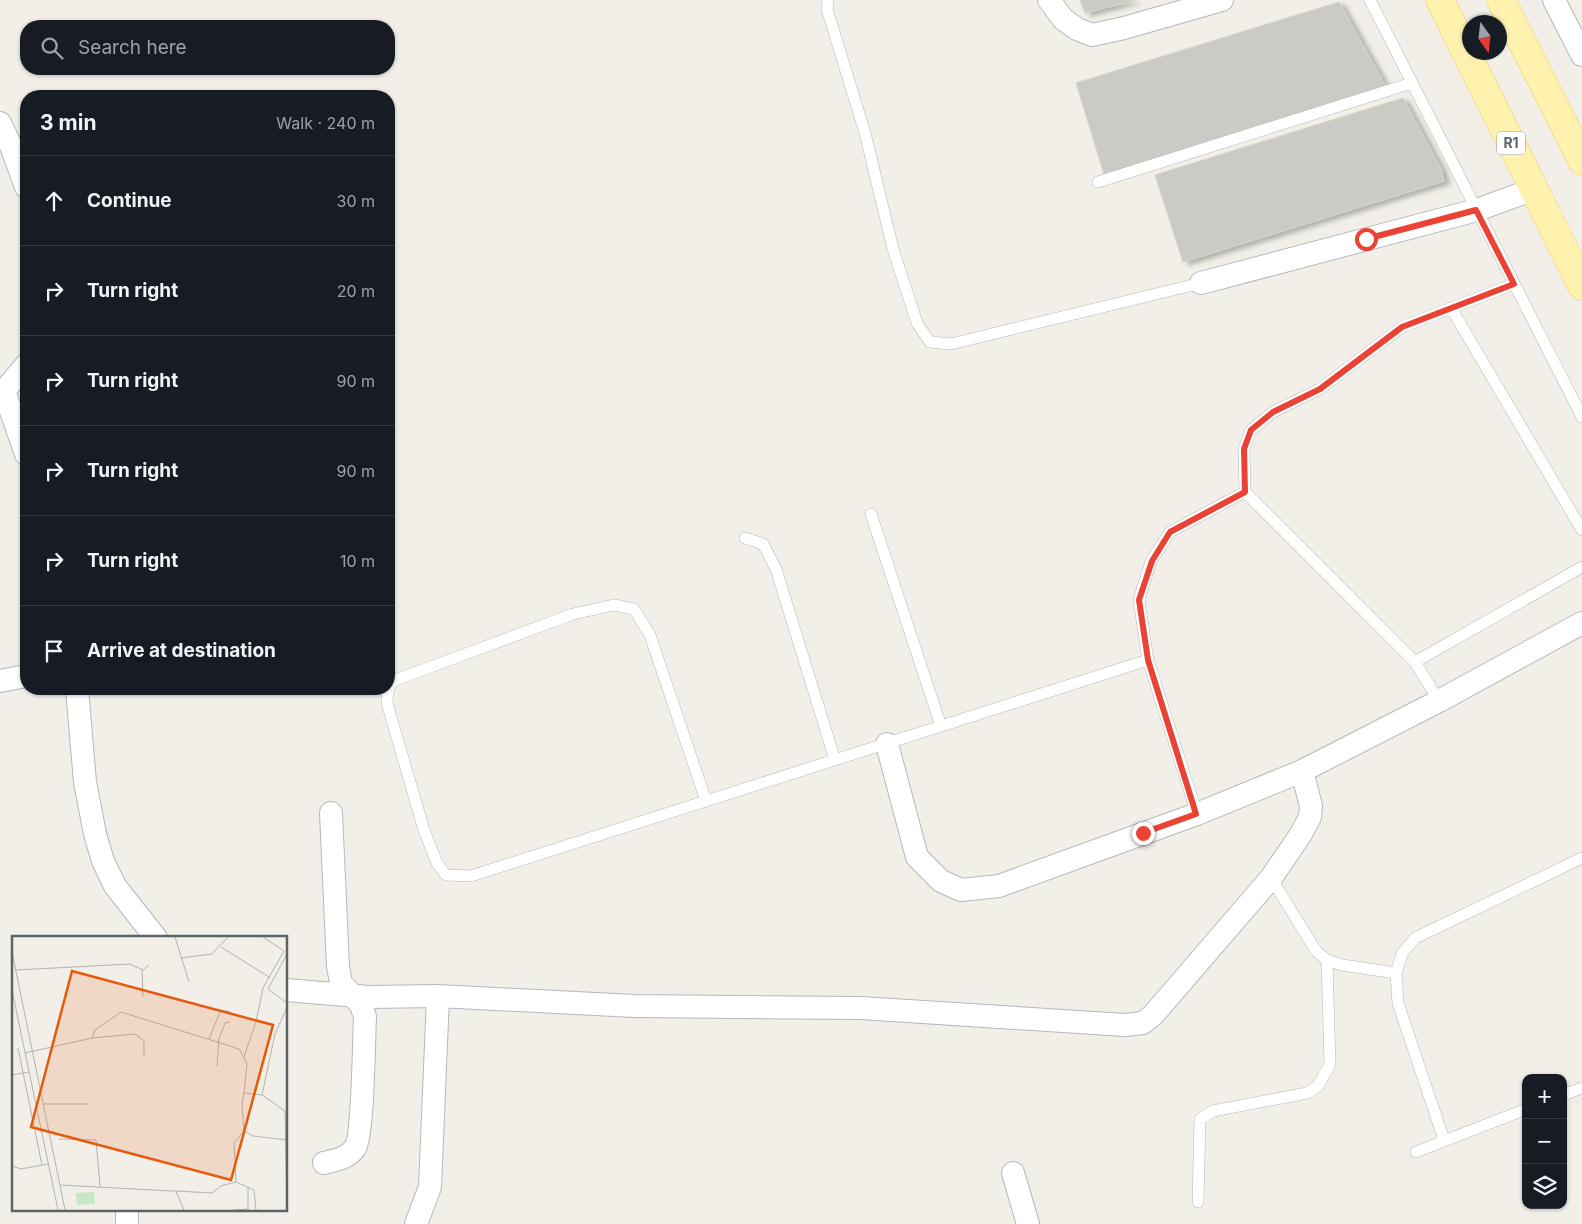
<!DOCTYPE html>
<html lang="en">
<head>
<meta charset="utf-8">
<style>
  :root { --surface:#171b24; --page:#242831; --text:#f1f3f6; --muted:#9ea1a6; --line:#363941 }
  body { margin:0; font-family:Inter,sans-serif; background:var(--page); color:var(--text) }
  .controls { position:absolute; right:15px; bottom:15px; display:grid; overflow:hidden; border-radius:10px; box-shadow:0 1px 4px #0004 }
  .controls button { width:45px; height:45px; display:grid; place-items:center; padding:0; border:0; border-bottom:1px solid var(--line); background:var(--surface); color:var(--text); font:25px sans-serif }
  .compass { position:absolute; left:1462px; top:15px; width:45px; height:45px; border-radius:50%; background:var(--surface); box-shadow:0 1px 4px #0004; rotate:165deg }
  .stop { position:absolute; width:15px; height:15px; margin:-11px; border:4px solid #ea4335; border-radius:50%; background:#fff }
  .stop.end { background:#ea4335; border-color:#fff; box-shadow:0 1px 5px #0008 }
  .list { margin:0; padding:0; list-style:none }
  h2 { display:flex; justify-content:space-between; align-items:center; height:65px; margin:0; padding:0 20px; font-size:21px }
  h2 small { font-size:16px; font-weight:400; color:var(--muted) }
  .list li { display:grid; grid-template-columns:32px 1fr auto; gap:15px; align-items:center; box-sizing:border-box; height:90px; padding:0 20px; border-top:1px solid var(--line) }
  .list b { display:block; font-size:19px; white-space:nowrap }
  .list em { font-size:16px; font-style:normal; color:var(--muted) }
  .icon { flex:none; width:28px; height:28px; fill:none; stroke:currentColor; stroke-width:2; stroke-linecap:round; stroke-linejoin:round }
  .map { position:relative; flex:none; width:1582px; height:1224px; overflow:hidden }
  .search { position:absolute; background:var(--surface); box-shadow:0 1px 4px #0004; left:20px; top:20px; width:375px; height:55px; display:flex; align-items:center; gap:12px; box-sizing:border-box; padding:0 18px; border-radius:20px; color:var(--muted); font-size:19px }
  .panel { position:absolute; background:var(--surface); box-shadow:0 1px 4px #0004; left:20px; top:90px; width:375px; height:605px; border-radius:20px }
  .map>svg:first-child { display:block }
  .building { fill:#cccac5; stroke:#d6d1c6; filter:url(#shadow) }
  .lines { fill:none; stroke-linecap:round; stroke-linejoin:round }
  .lane-casing { stroke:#b5b8bc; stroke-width:12 }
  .street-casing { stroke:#b5b8bc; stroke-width:24 }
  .primary-casing { stroke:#f2c960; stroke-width:29 }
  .lane { stroke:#fff; stroke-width:11 }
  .street { stroke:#fff; stroke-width:22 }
  .primary { stroke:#fff2af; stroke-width:28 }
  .route { stroke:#ea4335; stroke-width:6 }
  .labels { text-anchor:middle; stroke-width:5; stroke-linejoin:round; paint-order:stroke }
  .shield { fill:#fff; stroke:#8f9295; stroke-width:1 }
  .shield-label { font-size:14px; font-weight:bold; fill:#5f6368 }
  .inset-road { fill:none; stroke:#b3b3b1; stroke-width:1 }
  .view { fill:#e8590c; fill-opacity:0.15; stroke:#e8590c; stroke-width:2.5 }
  .inset-edge { fill:none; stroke:#5f6368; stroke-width:2.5 }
</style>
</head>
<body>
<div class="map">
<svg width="1582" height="1224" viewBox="0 0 1582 1224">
  <defs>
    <filter id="shadow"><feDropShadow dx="5.5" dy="3" stdDeviation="2.5" flood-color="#0004"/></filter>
  </defs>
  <rect width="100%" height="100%" fill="#f1efe8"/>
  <path class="building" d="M1080,0H1135L1085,13Z
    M1339,2L1386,87L1104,174L1076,83Z
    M1403,98L1441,169L1444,181L1183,262L1155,175Z"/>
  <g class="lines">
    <g class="lane-casing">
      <path id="lane" d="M828,0L827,9L865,133L893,249L917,323L930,342L951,344L1201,283
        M1370,0L1582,417
        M1098,182L1412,83
        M1451,308L1582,530
        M1245,492L1244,449L1251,430L1273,412L1320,389L1402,327L1514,284
        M871,514L941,726
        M745,538L763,544L776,569L835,760
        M1415,662L1582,567
        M389,688L393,681L573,614L614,605L634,609L650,635L706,801
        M388,689L387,703L424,830L437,863L446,875L471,876L1148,660
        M1197,814L1148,660L1139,600L1151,561L1170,532L1245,492L1415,662L1439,701
        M1271,878L1316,951L1327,960L1342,965L1396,973
        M1563,1095L1582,1088
        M1444,1140L1398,1003L1396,973L1402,954L1415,938L1582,858
        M1416,1152L1526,1109
        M1198,1202L1200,1119L1213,1111L1307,1093L1318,1086L1330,1064L1327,960"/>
    </g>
    <g class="street-casing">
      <path id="street" d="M1049,0L1063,19L1077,29L1092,35L1124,28L1222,0
        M1554,0L1582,55
        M0,123L11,146L26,187
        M1201,283L1477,210L1534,189
        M26,365L4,391L26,454
        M0,681L26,676
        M77,689L85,782L95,834L103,861L115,886L156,938
        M887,744L917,857L941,881L961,890L999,886L1197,814L1302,771L1439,701L1582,623
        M286,990L369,997L438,996L634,1006L861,1008L1125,1025L1143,1023L1153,1015L1271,878L1301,834L1310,817L1311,806L1302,771
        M324,1163C336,1160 348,1158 355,1148C363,1137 364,1037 365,1017L361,1005L341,983L338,966L331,813
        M1013,1173L1028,1224
        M127,1224V1210
        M416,1224L430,1187L438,996"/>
    </g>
    <g class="primary-casing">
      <path id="primary" d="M1440,0L1582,286
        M1501,0L1582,161"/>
    </g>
    <use href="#lane" class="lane"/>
    <use href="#street" class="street"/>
    <use href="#primary" class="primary"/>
  </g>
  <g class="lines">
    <path class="route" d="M1143,833L1196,814L1148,660L1139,600L1152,561L1170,532L1245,492L1244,449L1251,430L1273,412L1320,389L1402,327L1514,284L1476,210L1366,239"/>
  </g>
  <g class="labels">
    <rect class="shield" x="1497" y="131.5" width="28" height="23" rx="4"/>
    <g class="shield-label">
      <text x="1511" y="148">R1</text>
    </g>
  </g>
  <g transform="translate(12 936)">
    <rect width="275" height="275" fill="#f1efe8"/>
    <path d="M82,256L83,268L65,269L64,257Z" fill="#c5e8c5"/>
    <path class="inset-road" d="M163,1L177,46M209,11L257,41M0,16L53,274M275,18L256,53L275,67M169,22L200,18L216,1M4,34L118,28L131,34L137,29M130,34L131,61M0,54L46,274M275,71L263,98L250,159L273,175L275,270M80,102L83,94L109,76L221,111L228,114L235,128L232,157M197,103L209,74L219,76M6,112L30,229M13,117L80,102L123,98L132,105V120M232,121L244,86L251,52L272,15L251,1M205,130L207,103L213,87L218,86M0,139L17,136M31,168H77M232,195L241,200L275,204M47,203L84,204L88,250M0,230L9,233L36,228M224,246L242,254L244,274M48,249L160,255H164L172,274M236,251V274M164,255L200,257L209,250L224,246L222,207L232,195L230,168L232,157L250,159M221,274L236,273"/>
    <path class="view" d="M60,35L261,89L219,244L19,191Z"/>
    <rect width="275" height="275" class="inset-edge"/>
  </g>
</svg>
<div class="controls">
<button>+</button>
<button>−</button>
<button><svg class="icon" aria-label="layers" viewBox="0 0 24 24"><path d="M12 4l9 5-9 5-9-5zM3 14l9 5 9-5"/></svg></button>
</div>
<svg class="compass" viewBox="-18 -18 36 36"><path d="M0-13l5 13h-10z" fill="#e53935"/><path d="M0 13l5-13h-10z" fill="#9ea1a6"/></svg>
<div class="stop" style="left:1366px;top:239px"></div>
<div class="stop end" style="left:1143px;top:833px"></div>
<div class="search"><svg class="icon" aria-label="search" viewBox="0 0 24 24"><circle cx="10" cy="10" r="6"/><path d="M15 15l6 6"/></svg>Search here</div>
<section class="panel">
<h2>3 min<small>Walk · 240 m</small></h2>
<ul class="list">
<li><svg class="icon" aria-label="ahead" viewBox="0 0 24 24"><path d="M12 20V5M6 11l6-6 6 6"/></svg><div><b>Continue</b></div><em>30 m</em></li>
<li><svg class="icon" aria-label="right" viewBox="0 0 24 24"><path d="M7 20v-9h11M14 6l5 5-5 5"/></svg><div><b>Turn right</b></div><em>20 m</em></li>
<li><svg class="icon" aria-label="right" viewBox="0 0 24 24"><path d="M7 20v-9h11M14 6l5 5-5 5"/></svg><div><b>Turn right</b></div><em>90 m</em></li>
<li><svg class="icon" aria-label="right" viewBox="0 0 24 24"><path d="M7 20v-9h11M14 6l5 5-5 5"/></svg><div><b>Turn right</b></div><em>90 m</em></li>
<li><svg class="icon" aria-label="right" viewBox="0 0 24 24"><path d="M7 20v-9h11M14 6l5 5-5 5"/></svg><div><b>Turn right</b></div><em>10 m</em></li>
<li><svg class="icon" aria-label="arrive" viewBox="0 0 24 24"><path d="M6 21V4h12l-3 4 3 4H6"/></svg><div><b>Arrive at destination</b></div></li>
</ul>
</section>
</div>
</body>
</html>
